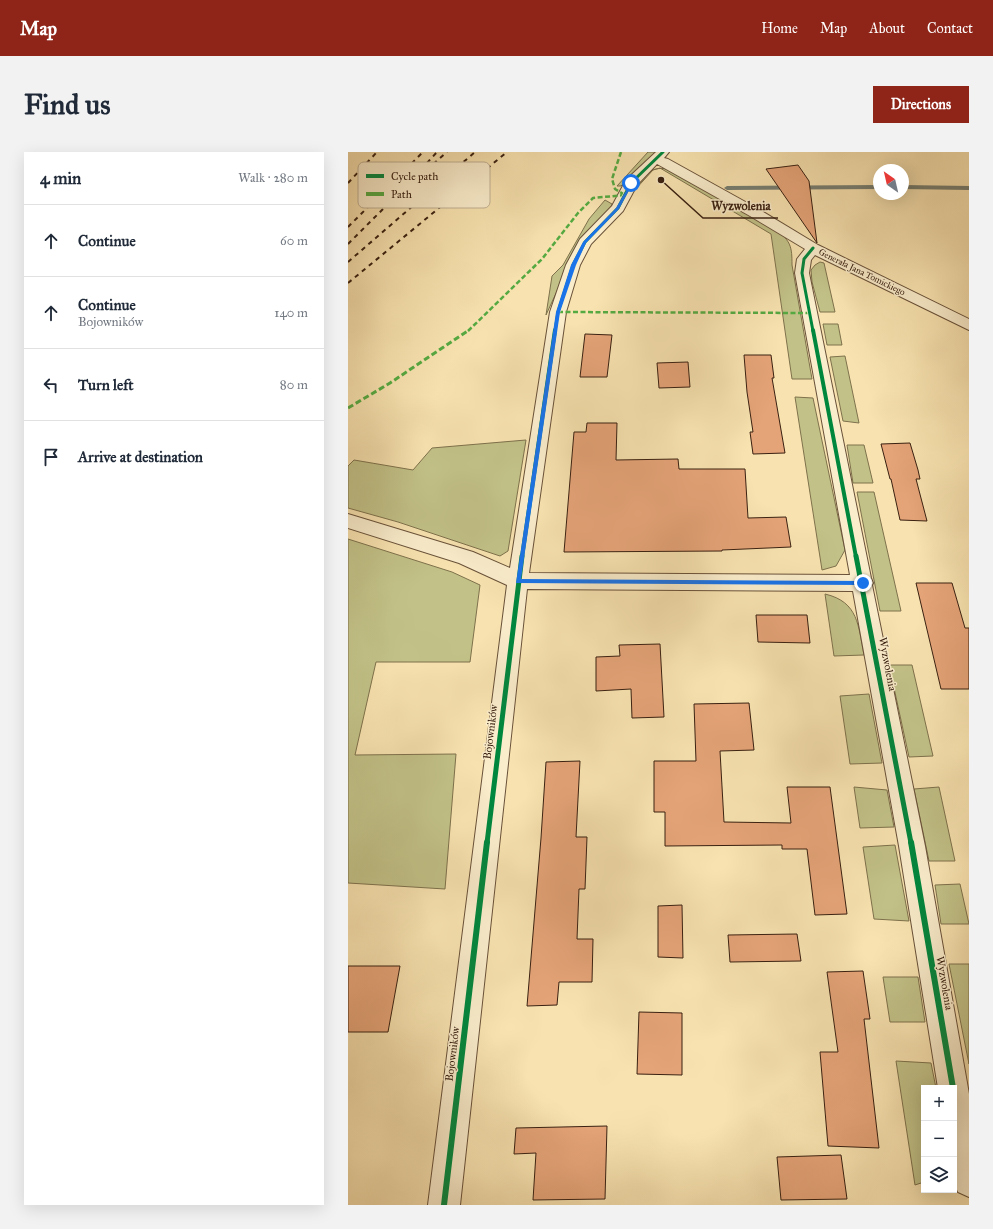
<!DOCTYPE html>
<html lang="en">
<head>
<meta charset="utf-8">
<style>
  :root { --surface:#fff; --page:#f2f2f3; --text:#1f2937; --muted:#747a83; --line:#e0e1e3; --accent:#8f2418 }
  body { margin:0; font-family:"IM FELL Great Primer",serif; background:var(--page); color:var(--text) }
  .controls { position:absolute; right:12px; bottom:12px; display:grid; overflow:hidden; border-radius:0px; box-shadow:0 4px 16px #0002 }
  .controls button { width:36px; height:36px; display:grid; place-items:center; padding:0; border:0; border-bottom:1px solid var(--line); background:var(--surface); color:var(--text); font:20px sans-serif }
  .compass { position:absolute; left:525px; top:12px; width:36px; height:36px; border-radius:50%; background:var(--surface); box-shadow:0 4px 16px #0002; rotate:326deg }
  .stop { position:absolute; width:12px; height:12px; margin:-9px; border:3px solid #1a73e8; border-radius:50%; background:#fff }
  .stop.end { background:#1a73e8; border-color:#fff; box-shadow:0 1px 4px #0008 }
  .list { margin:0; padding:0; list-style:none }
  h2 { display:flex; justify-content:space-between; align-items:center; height:52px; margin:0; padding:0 16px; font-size:17px }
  h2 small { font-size:13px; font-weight:400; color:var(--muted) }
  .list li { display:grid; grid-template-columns:26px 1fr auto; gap:12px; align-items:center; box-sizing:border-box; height:72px; padding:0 16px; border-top:1px solid var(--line) }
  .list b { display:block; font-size:15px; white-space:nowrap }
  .list p { margin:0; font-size:13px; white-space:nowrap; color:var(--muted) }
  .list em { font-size:13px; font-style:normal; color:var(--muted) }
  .icon { flex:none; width:22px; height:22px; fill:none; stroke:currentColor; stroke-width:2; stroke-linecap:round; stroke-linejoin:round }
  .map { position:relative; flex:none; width:621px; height:1053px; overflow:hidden; border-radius:0px }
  header { display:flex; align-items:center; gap:24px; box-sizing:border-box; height:56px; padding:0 20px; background:var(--accent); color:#fff }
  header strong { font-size:19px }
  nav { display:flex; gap:22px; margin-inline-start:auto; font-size:14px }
  .intro { display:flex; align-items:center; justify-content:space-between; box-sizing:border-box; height:96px; padding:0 24px }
  h1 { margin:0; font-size:28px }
  .button { padding:10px 18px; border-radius:0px; background:var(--accent); color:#fff; font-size:14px; font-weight:700 }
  main { display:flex; gap:24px; padding:0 24px }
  aside { flex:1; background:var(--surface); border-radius:0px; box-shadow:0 4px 16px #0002 }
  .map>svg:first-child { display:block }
  .green { fill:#c2c288; stroke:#7e714c }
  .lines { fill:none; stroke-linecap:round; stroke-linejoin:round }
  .stream { fill:#767e72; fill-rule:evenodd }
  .building { fill:#e5a478; stroke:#392011 }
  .minor-casing { stroke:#695139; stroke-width:2 }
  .minor { fill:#faedcc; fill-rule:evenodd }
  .rail { stroke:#392011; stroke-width:2; stroke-dasharray:4.5 4.5; stroke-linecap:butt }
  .quiet-far1 { stroke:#55aa42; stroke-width:2.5; stroke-dasharray:5 2.5; stroke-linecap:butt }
  .quiet { stroke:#55aa42; stroke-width:3; stroke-dasharray:6 3; stroke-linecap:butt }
  .cycleway-far3-casing { stroke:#faedcc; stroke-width:4.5 }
  .cycleway-far2-casing { stroke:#faedcc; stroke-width:6 }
  .cycleway-far1-casing { stroke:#faedcc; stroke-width:8 }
  .cycleway-casing { stroke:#faedcc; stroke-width:9 }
  .cycleway-far3 { stroke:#00873e; stroke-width:3 }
  .cycleway-far2 { stroke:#00873e; stroke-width:4 }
  .cycleway-far1 { stroke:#00873e; stroke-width:5 }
  .cycleway { stroke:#00873e; stroke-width:6 }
  .route { fill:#1a73e8 }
  .labels { text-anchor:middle; stroke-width:3; stroke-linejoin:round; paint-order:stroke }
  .far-street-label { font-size:9px; fill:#392011; stroke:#faedcc }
  .street-label { font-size:11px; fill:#392011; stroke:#faedcc }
  .key { fill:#faedcc; stroke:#c0b094; stroke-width:1 }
  .key-label { font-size:11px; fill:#392011 }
  .leader { fill:none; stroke:#392011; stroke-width:1.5 }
  .callout-dot { fill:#392011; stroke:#faedcc; stroke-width:1.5 }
  .callout-label { font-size:12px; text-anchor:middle; font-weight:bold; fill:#392011; stroke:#faedcc; stroke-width:3; stroke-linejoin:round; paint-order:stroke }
</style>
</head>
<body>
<header>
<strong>Map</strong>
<nav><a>Home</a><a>Map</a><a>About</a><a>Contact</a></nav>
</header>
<div class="intro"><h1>Find us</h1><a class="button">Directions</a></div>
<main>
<aside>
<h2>4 min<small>Walk · 280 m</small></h2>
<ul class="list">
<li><svg class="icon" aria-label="ahead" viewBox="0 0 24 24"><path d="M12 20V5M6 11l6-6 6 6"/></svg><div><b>Continue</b></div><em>60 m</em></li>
<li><svg class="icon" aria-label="ahead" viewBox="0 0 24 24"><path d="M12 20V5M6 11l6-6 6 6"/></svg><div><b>Continue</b><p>Bojowników</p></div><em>140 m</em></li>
<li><svg class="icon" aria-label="left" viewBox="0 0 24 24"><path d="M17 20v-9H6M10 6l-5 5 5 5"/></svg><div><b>Turn left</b></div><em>80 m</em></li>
<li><svg class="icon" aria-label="arrive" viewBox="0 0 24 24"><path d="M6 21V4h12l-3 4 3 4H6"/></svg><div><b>Arrive at destination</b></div></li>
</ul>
</aside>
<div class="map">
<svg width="621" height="1053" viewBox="0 0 621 1053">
  <rect width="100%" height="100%" fill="#f8e3b0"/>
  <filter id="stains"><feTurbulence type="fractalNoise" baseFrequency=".005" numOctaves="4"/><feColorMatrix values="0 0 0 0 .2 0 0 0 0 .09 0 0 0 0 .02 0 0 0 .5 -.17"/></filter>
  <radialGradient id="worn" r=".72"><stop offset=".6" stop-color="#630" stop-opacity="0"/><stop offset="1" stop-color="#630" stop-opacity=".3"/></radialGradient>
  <path class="green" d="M300,0H308L273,34H269Z
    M312,16L305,18L285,40L284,37C296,24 300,14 320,17L428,78C443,89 444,95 444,113L464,227H444L423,82Z
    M257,48L264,52L263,58L232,89L198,163L204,124L215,113L241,67Z
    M472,110L476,111L487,160H472L464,130L463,118L467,113Z
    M475,172H490L494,193H479Z
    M497,204L511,271L495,269L482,205Z
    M447,245L465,246L497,398L488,414L474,418Z
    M178,288L160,399L152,404L50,370L0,356V314L6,308L65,318L84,296Z
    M499,293H516L525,331H505Z
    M509,340H526L553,459H532Z
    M0,387L104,420L132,433L122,510H28L7,603L108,602L97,737L0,731Z
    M477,442C511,450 510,474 516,503L486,504Z
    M541,513H564L585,604L561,605Z
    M521,542L534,611L502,612L492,544Z
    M506,635L539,638L546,675L512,676Z
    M591,635L607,709H581L566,637Z
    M547,693L561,769L526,767L515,695Z
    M612,732L621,772H593L587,733Z
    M601,812H621V912Z
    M535,825H570L577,870H542Z
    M548,909L583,911L588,936H576V1030L567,1033Z"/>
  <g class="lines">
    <path class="stream" d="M531,33V37L379,38L376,36L379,34Z
      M555,33L621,34V38L555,37Z"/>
  </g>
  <path class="building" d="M450,13L461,29L469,91L418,17Z
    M237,182L264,183L259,225H232Z
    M396,203H423L426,226H424L437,301L405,302L402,280H405L399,240Z
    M340,210L342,235L311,236L309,211Z
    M239,271H269L268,308L330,307L331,317H397L400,366L438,365L443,395L374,398V399L216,400L226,280H238Z
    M562,291L570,318L572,327H568L579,369L552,368L543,327H542L533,292Z
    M568,431H604L617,476H621V537H593Z
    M408,463H459L462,491L410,490Z
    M312,492L316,565L284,566L283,537L248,539V505L272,504L271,493Z
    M401,551L406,598L372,599L376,670L443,671L439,635H482L499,762L467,763L459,697H434V693L317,694V660H306V609H348L346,552Z
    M232,609L228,685H239L237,737H231L229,787H245L244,830H211L209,853L179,854L193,686L198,610Z
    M334,753L335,806L310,805V754Z
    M449,782L453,809L382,810L380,783Z
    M0,814H52L40,880H0Z
    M515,819L522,867H516L531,996L480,994L472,900H490L479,820Z
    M291,860L334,861V923L289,922Z
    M259,974L257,1047L185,1048L188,1001L166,1002L168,976Z
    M493,1003L499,1047L433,1048L429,1005Z"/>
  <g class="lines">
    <g class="minor-casing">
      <path id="minor" d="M308,0H321L316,6L320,7L412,58L470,93L621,167V178L467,103L463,108L461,121L523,426L525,431L524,433L577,694L621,942V1045L610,1040L606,1031V936H590L551,694L505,439L179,437L112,1053H80L159,433L111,411L0,376V362L125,400L162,416L202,160L218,113L232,87L264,54L278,28ZM309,12L402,64L457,97L449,107L447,121L502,423L181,421L218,160L232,113L243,92L275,59L289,33Z"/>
    </g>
    <use href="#minor" class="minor"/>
    <path class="rail" d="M79,11L89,0
      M0,31L29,0
      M0,75L75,0
      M0,92L39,53L99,0
      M0,110L127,0
      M0,131L159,0"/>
    <path class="quiet-far1" d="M273,0L264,27L267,37L277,43
      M210,160L462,161
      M120,179L194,107L230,61L245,46L277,43"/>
    <path class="quiet" d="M0,256L42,231L121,178"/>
    <g class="cycleway-far3-casing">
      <path id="cycleway-far3" d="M465,96L456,107L454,121L465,179
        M207,179L210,160L225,113L237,90L270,56L283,31L315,0"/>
    </g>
    <g class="cycleway-far2-casing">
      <path id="cycleway-far2" d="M465,178L508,405
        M174,405L207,178"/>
    </g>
    <g class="cycleway-far1-casing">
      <path id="cycleway-far1" d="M508,404L563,691
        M139,691L174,404"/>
    </g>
    <g class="cycleway-casing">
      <path id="cycleway" d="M563,690L605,936
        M96,1053L139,690"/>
    </g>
    <use href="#cycleway-far3" class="cycleway-far3"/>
    <use href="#cycleway-far2" class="cycleway-far2"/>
    <use href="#cycleway-far1" class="cycleway-far1"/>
    <use href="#cycleway" class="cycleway"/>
  </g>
  <path class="route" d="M283,30L285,31L271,57L238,91L228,113L212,160L173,427L515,429H517V433L168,431L208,160L223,113L235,90L268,56Z"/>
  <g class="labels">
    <g class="far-street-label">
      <text transform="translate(514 120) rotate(26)" y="3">Generała Jana Tomickiego</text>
    </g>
    <g class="street-label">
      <text transform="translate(540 512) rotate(79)" y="4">Wyzwolenia</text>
      <text transform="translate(142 580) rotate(-83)" y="4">Bojowników</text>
      <text transform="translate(597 831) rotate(80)" y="4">Wyzwolenia</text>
      <text transform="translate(104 902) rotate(-83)" y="4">Bojowników</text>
    </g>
  </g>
  <rect x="10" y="10" width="132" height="46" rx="6" class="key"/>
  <rect x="18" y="22" width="18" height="4" fill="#00873e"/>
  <rect x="18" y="40" width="18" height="4" fill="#55aa42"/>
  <g class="key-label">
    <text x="43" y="28">Cycle path</text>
    <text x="43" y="46">Path</text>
  </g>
  <path class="leader" d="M313 28L355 66H430"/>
  <circle class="callout-dot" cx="313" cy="28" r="4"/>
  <g class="callout-label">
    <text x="393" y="58">Wyzwolenia</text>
  </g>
  <rect width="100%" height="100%" filter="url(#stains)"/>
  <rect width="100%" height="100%" fill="url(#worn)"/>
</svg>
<div class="controls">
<button>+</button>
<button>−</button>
<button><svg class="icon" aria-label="layers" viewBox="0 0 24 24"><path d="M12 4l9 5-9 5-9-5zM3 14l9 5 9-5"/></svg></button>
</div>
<svg class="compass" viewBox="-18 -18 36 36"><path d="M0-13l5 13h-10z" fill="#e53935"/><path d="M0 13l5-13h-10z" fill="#747a83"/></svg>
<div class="stop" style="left:283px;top:31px"></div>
<div class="stop end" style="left:515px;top:431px"></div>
</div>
</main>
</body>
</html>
